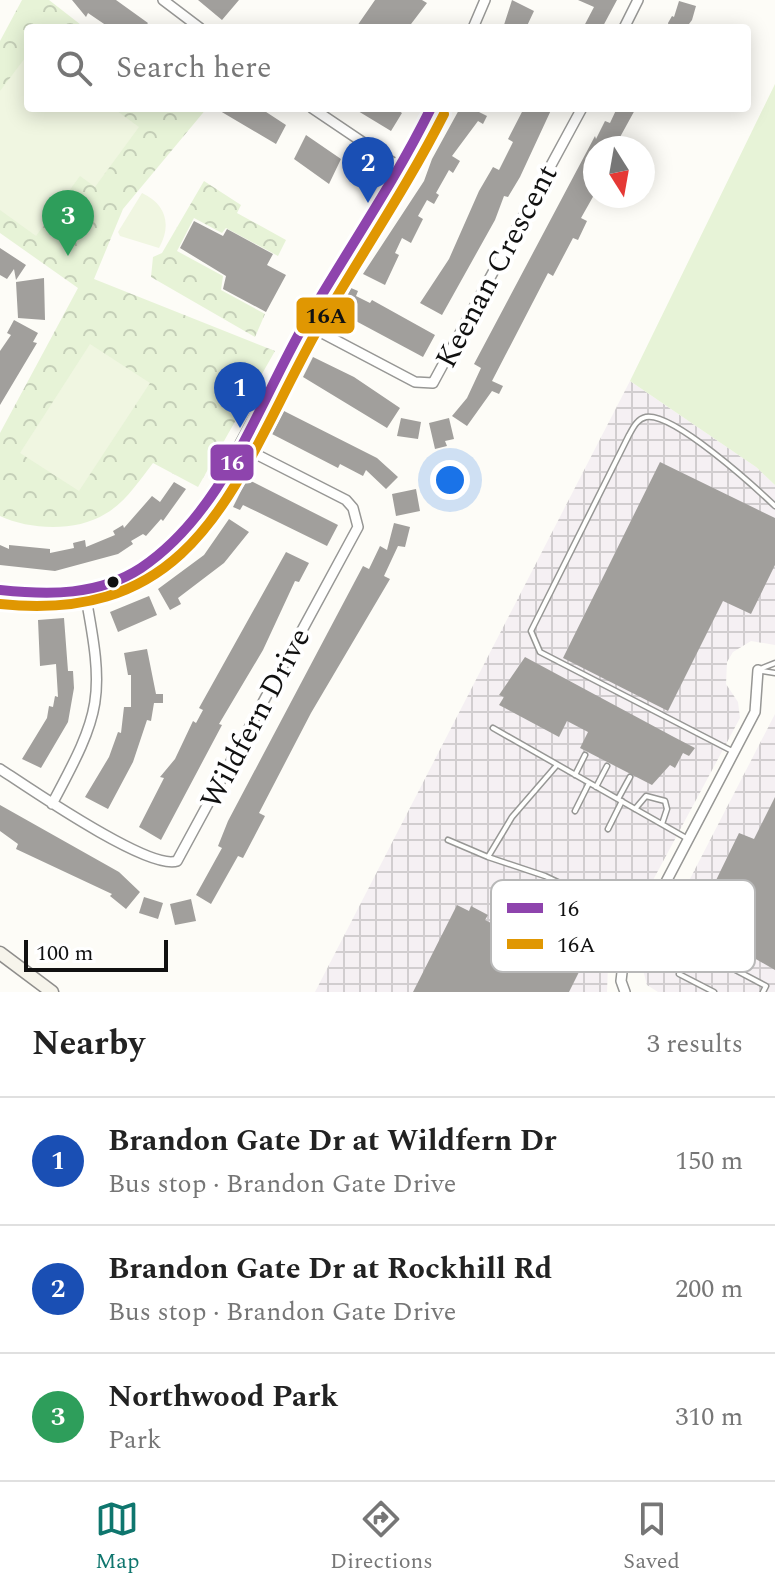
<!DOCTYPE html>
<html lang="en">
<head>
<meta charset="utf-8">
<style>
  :root { --surface:#fff; --page:#f6f6f6; --text:#222; --muted:#767676; --line:#e0e0e0; --accent:#0f766e }
  body { margin:0; font-family:Spectral,serif; background:var(--page); color:var(--text) }
  .compass { position:absolute; left:583px; top:136px; width:72px; height:72px; border-radius:50%; background:var(--surface); box-shadow:0 4px 20px #0003; rotate:169deg }
  .scale { position:absolute; left:24px; bottom:20px; width:144px; box-sizing:border-box; padding-left:8px; border:4px solid #111; border-top:0; font-size:22px; line-height:28px; white-space:nowrap; color:#111; -webkit-text-stroke:6px #fff; paint-order:stroke }
  .you { position:absolute; left:450px; top:480px; width:28px; height:28px; margin:-20px; border:6px solid #fff; border-radius:50%; background:#1a73e8; box-shadow:0 0 0 12px #1a73e833 }
  .badge { display:grid; place-items:center; width:52px; height:52px; border-radius:50%; background:var(--accent); color:#fff; font-size:26px; font-weight:700 }
  .pin { position:absolute; translate:-50% -66px; filter:drop-shadow(0 2px 4px #0008) }
  .pin::after { content:''; position:absolute; top:42px; width:28px; height:24px; background:inherit; clip-path:polygon(0 0,100% 0,50% 100%) }
  .list { margin:0; padding:0; list-style:none }
  h2 { display:flex; justify-content:space-between; align-items:center; height:104px; margin:0; padding:0 32px; font-size:34px }
  h2 small { font-size:26px; font-weight:400; color:var(--muted) }
  .list li { display:grid; grid-template-columns:52px 1fr auto; gap:24px; align-items:center; box-sizing:border-box; height:128px; padding:0 32px; border-top:2px solid var(--line) }
  .list b { display:block; font-size:30px; white-space:nowrap }
  .list p { margin:0; font-size:26px; white-space:nowrap; color:var(--muted) }
  .list em { font-size:26px; font-style:normal; color:var(--muted) }
  .icon { flex:none; width:44px; height:44px; fill:none; stroke:currentColor; stroke-width:2; stroke-linecap:round; stroke-linejoin:round }
  .map { position:relative; flex:none; width:775px; height:992px; overflow:hidden }
  .search { position:absolute; background:var(--surface); box-shadow:0 4px 20px #0003; left:24px; right:24px; top:24px; height:88px; display:flex; align-items:center; gap:20px; box-sizing:border-box; padding:0 28px; border-radius:8px; color:var(--muted); font-size:30px }
  .sheet { height:488px; background:var(--surface) }
  nav { display:flex; justify-content:space-around; align-items:center; box-sizing:border-box; height:112px; border-top:2px solid var(--line); background:var(--surface); font-size:22px; color:var(--muted) }
  nav a { display:grid; justify-items:center; gap:4px }
  nav .on { color:var(--accent) }
  .map>svg:first-child { display:block }
  .industrial { fill:url(#industrial-grid) }
  .grass { fill:#e7f3d7 }
  .park { fill:url(#park-crowns) }
  .pitch { fill:#f0f6e1 }
  .building { fill:#a19f9c }
  .lines { fill:none; stroke-linecap:round; stroke-linejoin:round }
  .lane-casing { stroke:#979795; stroke-width:7 }
  .street-casing { stroke:#979795; stroke-width:12 }
  .secondary-casing { stroke:#8e8d8b; stroke-width:15 }
  .lane { stroke:#fffffe; stroke-width:4 }
  .street { stroke:#fffffe; stroke-width:9 }
  .secondary { stroke:#f6f4eb; stroke-width:12 }
  .bus-1-casing { stroke:#fff; stroke-width:16 }
  .bus-2-casing { stroke:#fff; stroke-width:16 }
  .bus-1 { stroke:#8e44ad; stroke-width:10 }
  .bus-2 { stroke:#e09702; stroke-width:10 }
  .bus-dot { fill:#111; stroke:#fff; stroke-width:3 }
  .labels { text-anchor:middle; stroke-width:8; stroke-linejoin:round; paint-order:stroke }
  .street-label { font-size:30px; fill:#111; stroke:#fff }
  .key { fill:#fff; stroke:#b8b8b8; stroke-width:2 }
  .key-label { font-size:22px; fill:#111 }
  .line-badge { stroke:#fff; stroke-width:3 }
  .badge-label { font-size:22px; text-anchor:middle; font-weight:bold; fill:#fff }
  .pale-badge-label { font-size:22px; text-anchor:middle; font-weight:bold; fill:#111 }
</style>
</head>
<body>
<div class="map">
<svg width="775" height="992" viewBox="0 0 775 992">
  <defs>
    <pattern id="industrial-grid" width="8" height="8" patternUnits="userSpaceOnUse" patternTransform="scale(2)"><rect width="8" height="8" fill="#f5f0f3"/><path d="M0 4h8M4 0v8" fill="none" stroke="#d1cdcf"/></pattern>
    <pattern id="park-crowns" width="20" height="18" patternUnits="userSpaceOnUse" patternTransform="scale(2)"><rect width="20" height="18" fill="#e7f3d7"/><path d="M2 6a3 3 0 1 1 6 0M12 15a3 3 0 1 1 6 0" fill="none" stroke="#c5cfb8"/></pattern>
  </defs>
  <rect width="100%" height="100%" fill="#fdfcf7"/>
  <path class="industrial" d="M630,381L756,467L775,485V645L751,641L733,652L727,662L726,684L738,702L740,718L608,964L607,992H315Z
    M775,714V992H658L647,985L643,970Z"/>
  <path class="grass" d="M775,84V485L756,467L630,381Z"/>
  <path class="park" d="M22,0H49L85,28H28V108H207L123,209L94,279L275,351L198,487L153,463C139,481 125,503 105,514C76,532 30,530 0,516V433L78,288L0,233V41Z
    M204,181L241,205L237,213L286,240L278,256L226,228L222,233L194,218L177,251L223,276L221,290L265,314L255,337L151,277L153,257L162,253Z"/>
  <path class="pitch" d="M28,54V108H113L139,127L95,187L80,176L36,236L0,210V91Z
    M142,193C166,204 172,225 159,248L120,236L118,232Z
    M90,344L150,383L79,491L20,453Z"/>
  <path class="building" d="M72,0H116L148,23L144,28H110L88,13L86,17Z
    M198,0H239L222,20Z
    M375,0H422L427,3L408,28L357,26Z
    M512,0L534,11L526,28H503Z
    M578,0H617L602,28H583L594,7Z
    M679,1L696,6L692,20L686,28H669L668,23L672,16L674,17Z
    M215,108H260L286,125L276,144Z
    M353,108H395L402,113L391,131Z
    M460,108H481L479,112L487,116L483,124L478,121L452,156L460,161L453,173L449,170L436,193L439,195L434,204L427,200L418,216L423,219L411,243L402,238L395,253L399,255L385,285L363,274L424,181L432,159Z
    M524,108H552L520,177L508,197L504,196L495,220L442,315L420,303L449,259L479,191L493,167L499,170L513,142L508,139Z
    M617,108H636L614,148H595L594,195L581,218L587,221L578,240L573,238L553,276L548,273L492,381L503,386L499,394L492,391L467,426L452,416L467,398L481,368L474,364L595,136L596,139L605,121L610,123Z
    M306,135L341,159L329,184L294,159Z
    M194,221L223,236L227,229L273,254L267,265L286,275L266,312L223,289L226,276L180,248Z
    M0,248L26,265L16,280L14,269L7,279L0,275Z
    M44,278L45,320L18,318L16,282Z
    M351,288L358,291L356,296L370,303L372,300L435,335L423,357L339,312Z
    M14,320L38,333L33,342L37,343L0,405V351L11,335L7,333Z
    M313,357L354,377L400,408L387,428L303,377Z
    M284,411L377,458L398,477L386,489L366,470L363,476L340,464L338,468L272,434Z
    M401,418L421,422L418,439L397,436Z
    M449,418L454,439L445,441L447,446L435,449L429,423Z
    M660,462L775,518V565L751,614L723,601L668,711L563,658Z
    M247,479L338,525L327,546L243,505L240,510L233,507Z
    M174,482L186,489L163,521L161,519L146,536L143,534L131,541L133,544L118,554L55,571L0,565V545L9,549V545L50,549V553L74,548L73,543L85,540L86,547L115,535L113,531L123,525L124,528L152,496L160,502Z
    M416,489L420,511L396,516L392,494Z
    M229,519L249,532L224,563L178,598L181,604L170,610L158,589L204,555Z
    M394,523L410,527L405,547L398,546L384,576L390,579L311,713L259,813L265,816L243,858L238,856L211,904L196,895L222,848L218,846L228,821L363,566L369,569L380,546L387,550Z
    M286,552L309,563L299,582L295,581L263,650L219,724L222,725L161,840L139,827L164,778L160,777L175,759L193,721L196,723L203,710L199,708Z
    M149,596L157,615L118,632L110,612Z
    M64,618L68,671H73L74,688L68,722L41,768L22,759L47,718L49,706L53,707L55,696L58,697L56,664L40,666L38,620Z
    M147,649L156,694H163V703H154L151,721L147,720L133,762L108,809L85,797L109,757L118,732L121,733L124,707H131V675H128L124,653Z
    M525,657L672,736L695,748L689,756L683,753L675,768L670,765L652,785L580,748L588,732L567,721L559,737L499,705L504,697L499,695Z
    M775,797V970L740,950L752,935L701,911L739,833L754,839Z
    M0,805L119,872L140,892L126,909L110,896L112,894L16,849L18,844L0,831Z
    M144,897L163,903L158,919L139,913Z
    M191,899L196,921L175,925L170,904Z
    M457,905L469,911L471,906L488,915L485,920L497,926L496,929L529,946L534,938L583,964L569,992H413Z"/>
  <g class="lines">
    <g class="lane-casing">
      <path id="lane" d="M760,669L775,663
        M762,671L775,673
        M493,728L688,839
        M734,752L540,652L531,631L629,435C633,428 637,419 646,417C673,412 755,487 775,506
        M557,765L512,817L488,857L545,876L644,923
        M575,775L585,755
        M596,787L607,766
        M618,799L630,777
        M635,809L646,796L665,801L667,809L662,824
        M575,811L589,783
        M608,829L622,801
        M448,840L488,857
        M651,914L694,937L679,974L714,992
        M690,946L766,986L763,992"/>
    </g>
    <g class="street-casing">
      <path id="street" d="M163,0L200,28
        M473,28L485,0
        M624,28L638,0
        M312,108L401,168
        M305,324L415,382L433,383L582,108
        M0,590C92,604 145,580 204,510L305,324L401,168L431,108
        M0,769C29,788 149,871 177,861L358,527L353,508L346,500L240,446
        M52,804C102,711 105,698 85,593
        M625,992L621,981L623,964L755,712L758,670"/>
    </g>
    <g class="secondary-casing">
      <path id="secondary" d="M0,953L52,992"/>
    </g>
    <use href="#lane" class="lane"/>
    <use href="#street" class="street"/>
    <use href="#secondary" class="secondary"/>
    <g class="bus-1-casing">
      <path id="bus-1" d="M0,590C49,595 98,596 141,568C224,512 257,407 305,323C347,251 394,183 431,108"/>
    </g>
    <g class="bus-2-casing">
      <path id="bus-2" d="M0,604C200,625 235,479 315,334C357,260 405,191 444,114"/>
    </g>
    <use href="#bus-1" class="bus-1"/>
    <use href="#bus-2" class="bus-2"/>
  </g>
  <circle class="bus-dot" cx="113" cy="582" r="7"/>
  <g class="labels">
    <g class="street-label">
      <text transform="translate(496 266) rotate(-62)" y="10">Keenan Crescent</text>
      <text transform="translate(255 718) rotate(-62)" y="10">Wildfern Drive</text>
    </g>
  </g>
  <rect x="491" y="880" width="264" height="92" rx="12" class="key"/>
  <rect x="507" y="903" width="36" height="10" fill="#8e44ad"/>
  <rect x="507" y="939" width="36" height="10" fill="#e09702"/>
  <g class="key-label">
    <text x="557" y="916">16</text>
    <text x="557" y="952">16A</text>
  </g>
  <g class="line-badge">
    <rect x="295" y="296" width="61" height="39" rx="8" fill="#e09702"/>
    <rect x="209" y="443" width="46" height="39" rx="8" fill="#8e44ad"/>
  </g>
  <g class="badge-label">
    <text x="232" y="470">16</text>
  </g>
  <g class="pale-badge-label">
    <text x="326" y="323">16A</text>
  </g>
</svg>
<svg class="compass" viewBox="-18 -18 36 36"><path d="M0-13l5 13h-10z" fill="#e53935"/><path d="M0 13l5-13h-10z" fill="#767676"/></svg>
<div class="scale">100 m</div>
<div class="you"></div>
<div class="pin badge" style="left:240px;top:428px;background:#1a4fb4">1</div>
<div class="pin badge" style="left:368px;top:203px;background:#1a4fb4">2</div>
<div class="pin badge" style="left:68px;top:256px;background:#2e9e5b">3</div>
<div class="search"><svg class="icon" aria-label="search" viewBox="0 0 24 24"><circle cx="10" cy="10" r="6"/><path d="M15 15l6 6"/></svg>Search here</div>
</div>
<section class="sheet">
<h2>Nearby<small>3 results</small></h2>
<ul class="list">
<li><span class="badge" style="background:#1a4fb4">1</span><div><b>Brandon Gate Dr at Wildfern Dr</b><p>Bus stop · Brandon Gate Drive</p></div><em>150 m</em></li>
<li><span class="badge" style="background:#1a4fb4">2</span><div><b>Brandon Gate Dr at Rockhill Rd</b><p>Bus stop · Brandon Gate Drive</p></div><em>200 m</em></li>
<li><span class="badge" style="background:#2e9e5b">3</span><div><b>Northwood Park</b><p>Park</p></div><em>310 m</em></li>
</ul>
</section>
<nav>
<a class="on"><svg class="icon" aria-label="map" viewBox="0 0 24 24"><path d="M3 6l6-2 6 2 6-2v14l-6 2-6-2-6 2zM9 4v14M15 6v14"/></svg>Map</a>
<a><svg class="icon" aria-label="directions" viewBox="0 0 24 24"><path d="M12 3l9 9-9 9-9-9zM9 14v-3h6M13 9l2 2-2 2"/></svg>Directions</a>
<a><svg class="icon" aria-label="saved" viewBox="0 0 24 24"><path d="M7 4h10v16l-5-4-5 4z"/></svg>Saved</a>
</nav>
</body>
</html>
